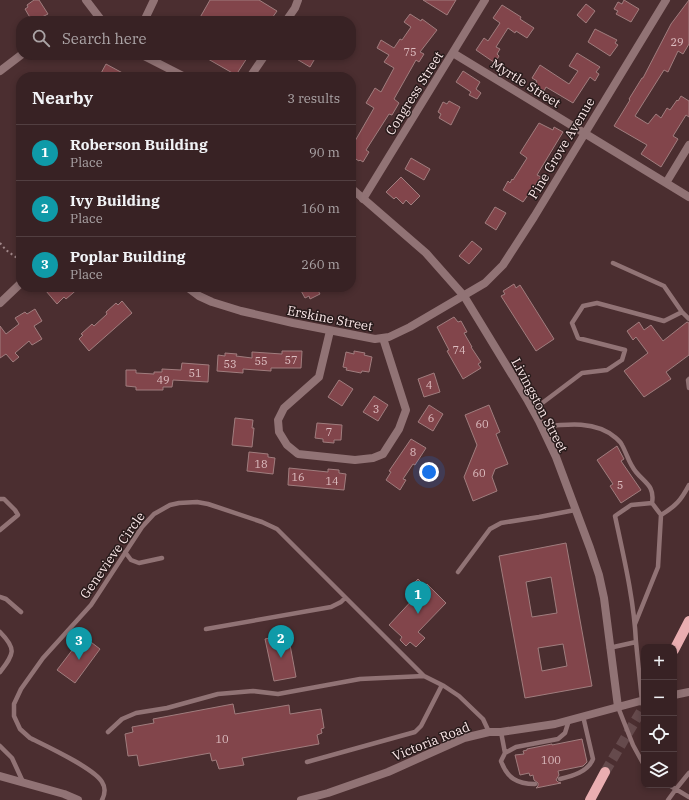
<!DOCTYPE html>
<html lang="en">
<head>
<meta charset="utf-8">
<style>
  :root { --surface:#382224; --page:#432f31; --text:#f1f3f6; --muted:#aba4a6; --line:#523f41; --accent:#42d4a1 }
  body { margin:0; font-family:"IBM Plex Serif",serif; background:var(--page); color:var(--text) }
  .controls { position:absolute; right:12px; bottom:12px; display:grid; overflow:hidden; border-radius:8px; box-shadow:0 2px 6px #0003 }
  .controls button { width:36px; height:36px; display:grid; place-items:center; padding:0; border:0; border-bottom:1px solid var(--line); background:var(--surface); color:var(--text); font:20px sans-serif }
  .you { position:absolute; left:429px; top:472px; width:14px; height:14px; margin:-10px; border:3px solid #fff; border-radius:50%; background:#1a73e8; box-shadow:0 0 0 6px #1a73e833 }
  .badge { display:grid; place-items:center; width:26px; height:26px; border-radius:50%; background:var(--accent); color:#fff; font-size:13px; font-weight:700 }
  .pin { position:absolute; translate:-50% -33px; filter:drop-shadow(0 1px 2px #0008) }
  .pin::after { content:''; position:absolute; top:21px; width:14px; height:12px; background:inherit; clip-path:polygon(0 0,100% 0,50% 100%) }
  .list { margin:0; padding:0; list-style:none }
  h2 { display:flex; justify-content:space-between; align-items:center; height:52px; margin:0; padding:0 16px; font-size:17px }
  h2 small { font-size:13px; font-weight:400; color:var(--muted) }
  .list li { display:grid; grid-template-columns:26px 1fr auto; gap:12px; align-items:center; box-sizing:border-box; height:56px; padding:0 16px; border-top:1px solid var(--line) }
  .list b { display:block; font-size:15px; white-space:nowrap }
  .list p { margin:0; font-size:13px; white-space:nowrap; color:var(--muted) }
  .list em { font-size:13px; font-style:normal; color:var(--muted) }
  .icon { flex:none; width:22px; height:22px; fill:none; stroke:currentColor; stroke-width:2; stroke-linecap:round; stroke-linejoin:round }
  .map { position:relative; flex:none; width:689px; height:800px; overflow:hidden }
  .search { position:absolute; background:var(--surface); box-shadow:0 2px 6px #0003; left:16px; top:16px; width:340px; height:44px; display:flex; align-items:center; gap:10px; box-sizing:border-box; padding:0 14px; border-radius:16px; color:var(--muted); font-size:15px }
  .panel { position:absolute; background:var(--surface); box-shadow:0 2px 6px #0003; left:16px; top:72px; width:340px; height:220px; border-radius:16px }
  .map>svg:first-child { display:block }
  .building { fill:#82454b; stroke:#a07d7e; fill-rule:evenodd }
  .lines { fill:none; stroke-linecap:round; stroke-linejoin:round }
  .primary-tunnel { stroke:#654a4c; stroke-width:10; stroke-dasharray:10 5; stroke-linecap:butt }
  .path { stroke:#a08789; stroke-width:2; stroke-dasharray:2 3; stroke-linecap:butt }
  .service { stroke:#917375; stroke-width:4.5 }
  .minor { stroke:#917375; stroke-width:8 }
  .tertiary { stroke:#917375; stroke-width:8 }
  .primary { stroke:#eaaeb1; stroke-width:10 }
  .labels { text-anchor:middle; stroke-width:3; stroke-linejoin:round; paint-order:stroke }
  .number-label { font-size:11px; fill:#ddbec1 }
  .street-label { font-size:13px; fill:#fbe7e8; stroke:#281b1b }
</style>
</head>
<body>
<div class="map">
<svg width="689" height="800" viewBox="0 0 689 800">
  <rect width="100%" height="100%" fill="#4b2e30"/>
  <path class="building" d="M34,0H39L48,14L42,17L44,21H32L25,9L28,7L27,5Z
    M210,0H259L277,11L270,21H198Z
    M423,0H456L447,15Z
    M624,0L639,9L631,22L616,14L618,11L614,9L618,2L622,4Z
    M689,0V44L683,54L678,51L668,72L664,70L635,116L648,124L656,114L661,118L667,108L670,110L677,100L678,101L681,96L689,101V117L686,115L673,136L678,139L661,167L641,154L647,145L614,126L630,100L629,99L642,78H643L671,24Z
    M586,4L595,11L586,23L577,15Z
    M502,5L521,17L520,19L534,28L527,38L516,31L515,33L508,28L496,47L500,49L497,54L499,56L495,63L476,50L484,38L488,41L500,23L493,18Z
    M410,14L421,21L422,19L437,30L420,52L424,54L419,62L416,60L394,99L399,103L392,115L389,114L366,150L369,152L363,162L360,160L359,161L351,156V139L355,141L374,108L366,103L375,88L381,92L394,68L384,62L389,55L377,48L381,40L394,48L400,39L402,40L411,27L404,22Z
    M595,29L617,40L615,43L618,45L610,56L588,42Z
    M577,53L600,67L596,72L599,74L595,81L590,77L573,103L546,87L544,91L534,85L537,81L532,78L540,65L569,84L578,71L569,66Z
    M201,55H249L236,75Z
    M290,55H317L310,67Z
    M106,64L130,77H99Z
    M463,71L480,82L476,89L481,93L477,99L469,95L471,92L456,82Z
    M449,101L460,107L451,125L439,118L441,114L438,112L443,102L447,104Z
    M539,123L553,130L554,127L563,132L537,175L541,177L523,202L503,190L508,181L510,183L512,179L513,180L527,158L520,153Z
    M411,158L430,169L424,180L405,169Z
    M401,177L420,196L411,205L406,200L403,204L396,197L394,199L386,192Z
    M495,207L506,213L496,230L485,223Z
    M472,241L482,249L469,264L459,256Z
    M514,284L516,288L520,285L554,339L536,351L501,296L505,294L503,291Z
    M50,287H80L66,299L64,297L57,304L46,291Z
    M299,287H316L320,294L310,299L309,296L305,298Z
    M122,301L132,313L89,351L79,339L83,335L81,334L92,324L94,326L107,314L106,312L116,303L118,305Z
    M35,309L42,321L34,326L42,339L32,345L29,341L15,353L19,357L13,362L6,354L0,358V326L6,334L19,324L15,318L25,312L27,314Z
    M454,317L458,322L461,321L467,332L464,333L472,347H471L481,362L478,364L481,368L463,379L447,351L449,350L437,327Z
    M639,322L644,330L651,325L663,341L687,322L689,323V355L666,372L671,379L644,397L624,371L648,353L636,337L633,340L627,331Z
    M282,351H302L301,368H271V371L243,369V373L217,371L218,355L225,356V353L237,354L236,356L252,358V352L282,354Z
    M354,351L365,353L364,355L372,357L369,372L362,371L361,373L346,370L347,368L343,367L346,352L354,354Z
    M182,363L209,365L208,382L173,380L172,387H163V390H136V387L126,386V370H136V373L154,374V372H162V369L181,370Z
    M434,373L440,392L424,397L418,379Z
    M339,380L353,389L342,406L328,397Z
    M374,396L388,405L378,421L363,412Z
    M429,405L443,414L433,431L418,422Z
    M489,405L500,432L496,434L508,464L495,469L492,477L497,491L473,501L464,477L477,445L465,415Z
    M235,418L253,420L252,428H254L252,447L232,445Z
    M317,423L342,425L341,440H334V443L323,442V439L315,438Z
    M411,439L426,448L415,465L413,464L403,479L406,480L400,490L386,480L391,472L389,471Z
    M617,446L624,459L621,461L641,490L621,503L610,486L613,484L597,460Z
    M249,452L268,454V457L275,458L273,474L247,471Z
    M289,468L328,472V469L339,470V473L346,474L344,490L288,485Z
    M566,543L592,686L525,698L499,556ZM551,577L557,613L532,617L526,582ZM563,644L567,666L542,671L538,648Z
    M418,579L425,586L427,584L446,603L418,632L425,638L416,647L410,642L406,646L400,640L402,637L389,625L416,596L408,589Z
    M288,634L296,677L274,681L265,639Z
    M83,636L100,649L75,683L57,670Z
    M233,704L235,714L289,705L290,714L321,709L324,728L321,729L322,733L317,735L319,744L242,758L244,765L219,769L216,760L212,761L210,753L139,766L137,755L128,756L125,734L133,732L132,727L154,723L153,719Z
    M582,739L587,762L583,766L558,771L559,775L556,780L558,782L561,783L536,788L538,786V783L534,780L533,775L530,776L529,773L520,775L515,755L524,754L523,751L527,750V749L552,744V745Z"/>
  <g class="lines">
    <path class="primary-tunnel" d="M605,772L644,706"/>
    <path class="path" d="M0,243L6,250L21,261"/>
    <path class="service" d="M613,263L664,286L682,312L689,319
      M689,379L688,380L689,388
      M533,410L582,373L607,370L622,360L625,350L578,338L572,323L583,306L597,303L664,321L682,312
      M541,427C566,424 596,420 616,438C618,440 621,442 622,445C627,454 629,464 636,472C645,483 655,486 652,503L631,505L615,516C624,558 634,600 636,642L609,648
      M0,499H4L15,510L18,515L0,530
      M661,515C676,506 681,500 689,485
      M125,552L131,560L139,563L162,558
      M458,572L490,529L501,523L539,517L575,510
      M0,597L6,599L21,612
      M635,624L658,567L661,515L652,503
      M206,629L331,607L341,602L345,598
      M0,632C17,649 14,654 0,672
      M636,642L642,701
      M618,707L633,745L644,765
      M108,732L122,719L136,713L167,708L218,694L253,691L278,694L360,679L424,676L444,686L459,696L483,719L489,732
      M501,732L505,753L501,761C507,778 517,784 535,784
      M0,746L12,758L23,782
      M505,753L516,747L558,739L565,733L569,720
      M307,762L415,732L421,726L442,685
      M560,779C572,776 588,772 593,759L583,716
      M669,785L689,797
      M102,800C105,794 106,788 102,782C94,768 46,746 30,738L20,729L14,716V704L21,689L43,658L91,605L142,527L154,514L170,505L179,503L197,502L208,504L262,522L277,529L424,676
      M668,800L676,789L689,773"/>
    <path class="minor" d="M144,21L154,0
      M286,21L295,8L298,0
      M453,53L689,197
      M0,71L21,55
      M250,77L265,55
      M666,183L689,145
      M363,199L485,0
      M187,287L199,296L212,302L241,311L293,323L375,339L389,337L410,327L485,283L503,265L534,217L666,0
      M0,303L21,283
      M330,331L319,377L284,408L278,420L279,432L287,445L298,454L355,460L373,458L383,454L399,429L406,410L383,338"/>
    <path class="tertiary" d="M86,0L102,21
      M142,55L185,77
      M351,188L426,253L464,296L528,401L539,421L556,457L590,548L599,575L604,598L618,707
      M674,695L689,692
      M0,776L64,794L78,800
      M301,800L328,793L388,772L464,738L489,732H501L555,724L644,700"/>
    <path class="primary" d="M674,650L689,621
      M590,800L605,772"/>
  </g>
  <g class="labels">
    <g class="number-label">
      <text x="677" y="46">29</text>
      <text x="410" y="56">75</text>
      <text x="459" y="354">74</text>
      <text x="291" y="364">57</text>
      <text x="261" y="365">55</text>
      <text x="230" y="368">53</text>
      <text x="195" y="377">51</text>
      <text x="163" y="384">49</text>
      <text x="429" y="389">4</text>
      <text x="376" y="413">3</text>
      <text x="431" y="422">6</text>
      <text x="482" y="428">60</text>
      <text x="329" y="436">7</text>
      <text x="413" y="456">8</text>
      <text x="261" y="468">18</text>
      <text x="479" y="477">60</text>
      <text x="298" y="481">16</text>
      <text x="332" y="485">14</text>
      <text x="620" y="489">5</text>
      <text x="222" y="743">10</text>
      <text x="551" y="764">100</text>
    </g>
    <g class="street-label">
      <text transform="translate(526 83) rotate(32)" y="5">Myrtle Street</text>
      <text transform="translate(414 93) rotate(-58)" y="5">Congress Street</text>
      <text transform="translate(561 148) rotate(-59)" y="5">Pine Grove Avenue</text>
      <text transform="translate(330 318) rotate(11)" y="5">Erskine Street</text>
      <text transform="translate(540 405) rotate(62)" y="5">Livingston Street</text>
      <text transform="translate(112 555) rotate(-55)" y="5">Genevieve Circle</text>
      <text transform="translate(431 741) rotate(-22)" y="5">Victoria Road</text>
    </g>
  </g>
</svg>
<div class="controls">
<button>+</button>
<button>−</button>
<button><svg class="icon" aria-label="locate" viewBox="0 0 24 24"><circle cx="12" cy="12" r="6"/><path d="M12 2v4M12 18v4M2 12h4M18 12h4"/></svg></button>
<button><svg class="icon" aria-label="layers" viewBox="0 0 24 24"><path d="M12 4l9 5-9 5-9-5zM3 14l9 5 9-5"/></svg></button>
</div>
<div class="you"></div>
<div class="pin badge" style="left:418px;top:614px;background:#0f9aa8">1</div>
<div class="pin badge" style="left:281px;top:658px;background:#0f9aa8">2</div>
<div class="pin badge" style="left:79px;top:660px;background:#0f9aa8">3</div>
<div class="search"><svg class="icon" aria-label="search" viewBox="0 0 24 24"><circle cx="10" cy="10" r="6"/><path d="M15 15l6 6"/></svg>Search here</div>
<section class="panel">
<h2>Nearby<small>3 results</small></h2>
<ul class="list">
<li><span class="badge" style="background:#0f9aa8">1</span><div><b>Roberson Building</b><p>Place</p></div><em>90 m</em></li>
<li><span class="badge" style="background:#0f9aa8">2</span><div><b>Ivy Building</b><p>Place</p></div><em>160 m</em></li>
<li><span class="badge" style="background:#0f9aa8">3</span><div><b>Poplar Building</b><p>Place</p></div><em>260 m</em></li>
</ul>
</section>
</div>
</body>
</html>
